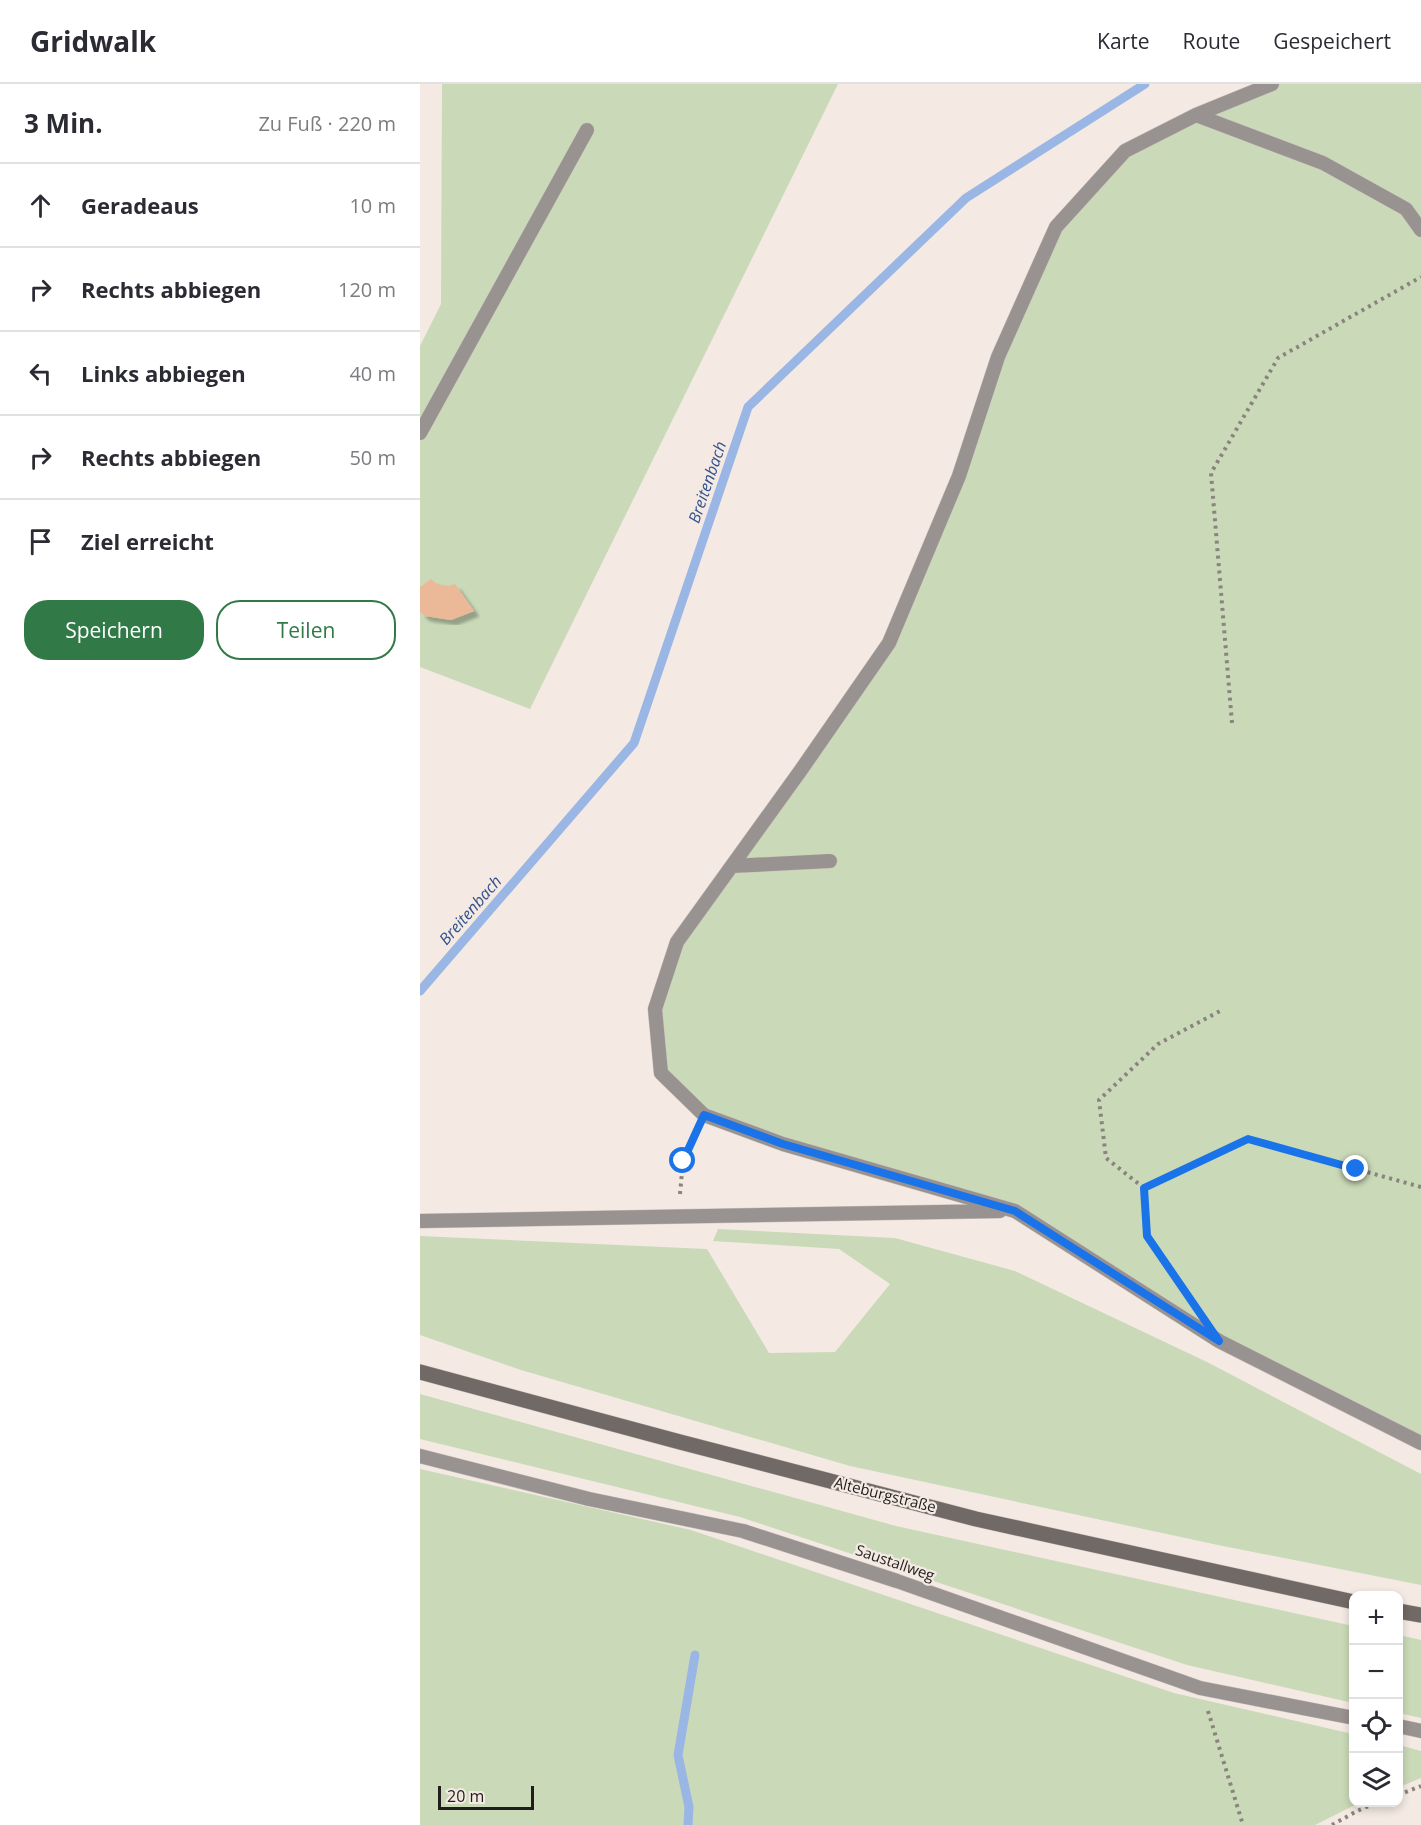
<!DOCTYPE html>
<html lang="de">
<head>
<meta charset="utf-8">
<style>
  :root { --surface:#fff; --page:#f2f2f3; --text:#2b2b33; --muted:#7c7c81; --line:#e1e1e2; --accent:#317a47 }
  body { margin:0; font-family:"Open Sans",sans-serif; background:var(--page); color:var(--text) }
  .controls { position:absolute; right:18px; bottom:18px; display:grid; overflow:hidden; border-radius:12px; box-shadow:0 3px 9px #0003 }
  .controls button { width:54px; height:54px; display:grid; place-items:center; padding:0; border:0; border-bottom:2px solid var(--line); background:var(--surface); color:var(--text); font:30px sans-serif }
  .scale { position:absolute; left:18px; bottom:15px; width:96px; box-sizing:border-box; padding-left:6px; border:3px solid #201d1a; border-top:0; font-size:16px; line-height:21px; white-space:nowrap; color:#201d1a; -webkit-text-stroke:4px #f4eae3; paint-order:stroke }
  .stop { position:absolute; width:18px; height:18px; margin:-14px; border:4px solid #1a73e8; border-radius:50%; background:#fff }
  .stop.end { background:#1a73e8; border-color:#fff; box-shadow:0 2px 6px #0008 }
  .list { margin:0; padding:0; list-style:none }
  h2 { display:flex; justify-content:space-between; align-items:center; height:78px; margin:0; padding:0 24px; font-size:26px }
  h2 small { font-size:20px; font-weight:400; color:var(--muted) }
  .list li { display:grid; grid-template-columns:39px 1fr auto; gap:18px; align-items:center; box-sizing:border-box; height:84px; padding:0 24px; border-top:2px solid var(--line) }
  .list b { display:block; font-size:22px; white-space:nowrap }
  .list em { font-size:20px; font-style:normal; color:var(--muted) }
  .actions { display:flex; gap:12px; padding:18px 24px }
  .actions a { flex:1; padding:14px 0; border:2px solid var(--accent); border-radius:24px; text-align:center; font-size:21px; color:var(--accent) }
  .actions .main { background:var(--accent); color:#fff }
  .icon { flex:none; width:33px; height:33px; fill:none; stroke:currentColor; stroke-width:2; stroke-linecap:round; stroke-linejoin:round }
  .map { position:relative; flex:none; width:1001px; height:1741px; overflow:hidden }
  header { display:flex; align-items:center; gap:36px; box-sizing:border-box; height:84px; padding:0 30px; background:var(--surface); border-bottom:2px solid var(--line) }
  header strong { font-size:28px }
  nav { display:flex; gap:33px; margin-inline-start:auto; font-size:21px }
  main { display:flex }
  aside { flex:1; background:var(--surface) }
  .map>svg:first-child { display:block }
  .green { fill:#cadab8 }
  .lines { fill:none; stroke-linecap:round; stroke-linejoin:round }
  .stream { stroke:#9ab6e5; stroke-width:9 }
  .building { fill:#ecb998; filter:url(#shadow) }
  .lane-casing { stroke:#cec5bf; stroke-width:15 }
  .secondary-casing { stroke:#cec5bf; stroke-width:16 }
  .path { stroke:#8a837e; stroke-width:4; stroke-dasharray:3 4.5; stroke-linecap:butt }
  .lane { stroke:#989391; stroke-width:14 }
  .secondary { stroke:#706966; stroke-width:15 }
  .route { stroke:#1a73e8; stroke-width:8 }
  .labels { text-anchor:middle; stroke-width:4.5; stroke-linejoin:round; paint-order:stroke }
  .street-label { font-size:15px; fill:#201d1a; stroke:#f4eae3 }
  .water-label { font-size:16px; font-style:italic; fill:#31528d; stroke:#f4eae3 }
</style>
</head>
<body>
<header>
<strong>Gridwalk</strong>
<nav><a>Karte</a><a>Route</a><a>Gespeichert</a></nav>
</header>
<main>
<aside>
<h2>3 Min.<small>Zu Fuß · 220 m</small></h2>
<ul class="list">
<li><svg class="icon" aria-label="ahead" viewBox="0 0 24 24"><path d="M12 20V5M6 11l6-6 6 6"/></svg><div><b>Geradeaus</b></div><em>10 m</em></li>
<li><svg class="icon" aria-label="right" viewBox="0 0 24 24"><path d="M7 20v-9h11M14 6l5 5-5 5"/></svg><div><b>Rechts abbiegen</b></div><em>120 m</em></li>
<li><svg class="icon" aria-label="left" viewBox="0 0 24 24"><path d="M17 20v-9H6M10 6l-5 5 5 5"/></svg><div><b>Links abbiegen</b></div><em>40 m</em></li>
<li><svg class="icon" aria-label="right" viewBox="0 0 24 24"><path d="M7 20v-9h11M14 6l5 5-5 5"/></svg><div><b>Rechts abbiegen</b></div><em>50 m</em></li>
<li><svg class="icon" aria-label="arrive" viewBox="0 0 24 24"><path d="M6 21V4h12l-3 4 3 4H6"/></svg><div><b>Ziel erreicht</b></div></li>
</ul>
<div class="actions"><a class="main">Speichern</a><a>Teilen</a></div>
</aside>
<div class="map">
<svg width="1001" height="1741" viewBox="0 0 1001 1741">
  <defs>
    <filter id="shadow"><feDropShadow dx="5.5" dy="5.5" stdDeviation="1.5" flood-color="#0004"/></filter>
  </defs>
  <rect width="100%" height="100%" fill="#f4eae3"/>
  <path class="green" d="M22,0H418L110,625L0,583V262L21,220Z
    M852,0H1001V1359L799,1257L595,1127L284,1031L241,989L235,925L257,858L469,559L578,273L636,143L705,67Z
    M298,1145L475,1154L595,1187L787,1278L1001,1390V1501L798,1461L430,1382L101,1286L0,1251V1152L287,1165L349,1269L415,1268L470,1200L419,1165L293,1157Z
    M0,1310L476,1442L933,1542V1619L767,1581L320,1433L0,1355Z
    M0,1385L271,1446L754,1609L933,1650L934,1718L939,1719L895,1741H0Z
    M979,1551L1001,1556V1634L979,1629Z
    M979,1661L1001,1667V1694L979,1703Z"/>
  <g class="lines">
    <path class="stream" d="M0,907L214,659L328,323L546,114L725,0
      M268,1741L269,1723L258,1671L275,1571"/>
  </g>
  <path class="building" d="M11,495L17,500L28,502L35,500L54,527L31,536L5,532L0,528V503Z"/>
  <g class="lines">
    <g class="lane-casing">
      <path id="lane" d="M852,0L776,31L705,67L636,143L578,273L539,392L469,559L381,686L257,858L235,925L241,989L284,1031L363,1060L595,1127L799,1257L1001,1359
        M776,31L903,79L986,125L1001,146
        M0,349L167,46
        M312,782L410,777
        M0,1137L580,1127
        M0,1372L169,1415L323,1447L477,1497L780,1604L934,1634
        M978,1642L1001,1647"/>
    </g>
    <g class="secondary-casing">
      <path id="secondary" d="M0,1288L260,1358L556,1435L934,1518
        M978,1527L1001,1531"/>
    </g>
    <path class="path" d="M812,639L791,389L858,274L1001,193
      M724,1104L686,1074L679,1016L738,960L800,927
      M260,1110L263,1077L275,1051
      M764,1206L727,1152L724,1104L828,1055L1001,1103
      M788,1627L823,1741
      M978,1711L1001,1702
      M912,1741L937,1727L958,1718"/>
    <use href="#lane" class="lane"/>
    <use href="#secondary" class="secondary"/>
  </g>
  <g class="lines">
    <path class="route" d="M263,1077L284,1031L363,1060L595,1127L799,1257L727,1152L724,1104L828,1055L936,1085"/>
  </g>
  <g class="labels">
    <g class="street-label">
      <text transform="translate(465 1411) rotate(14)" y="5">Alteburgstraße</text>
      <text transform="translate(475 1479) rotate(19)" y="5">Saustallweg</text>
    </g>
    <g class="water-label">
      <text transform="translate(287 398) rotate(-71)" y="6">Breitenbach</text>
      <text transform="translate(50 826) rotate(-49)" y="6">Breitenbach</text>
    </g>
  </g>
</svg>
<div class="controls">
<button>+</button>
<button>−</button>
<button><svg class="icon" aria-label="locate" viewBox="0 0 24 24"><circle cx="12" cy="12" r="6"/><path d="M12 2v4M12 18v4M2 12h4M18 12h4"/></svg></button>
<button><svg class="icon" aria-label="layers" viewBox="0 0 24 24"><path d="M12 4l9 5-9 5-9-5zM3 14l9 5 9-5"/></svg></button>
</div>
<div class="scale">20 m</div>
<div class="stop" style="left:263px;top:1077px"></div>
<div class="stop end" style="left:936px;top:1085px"></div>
</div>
</main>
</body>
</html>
